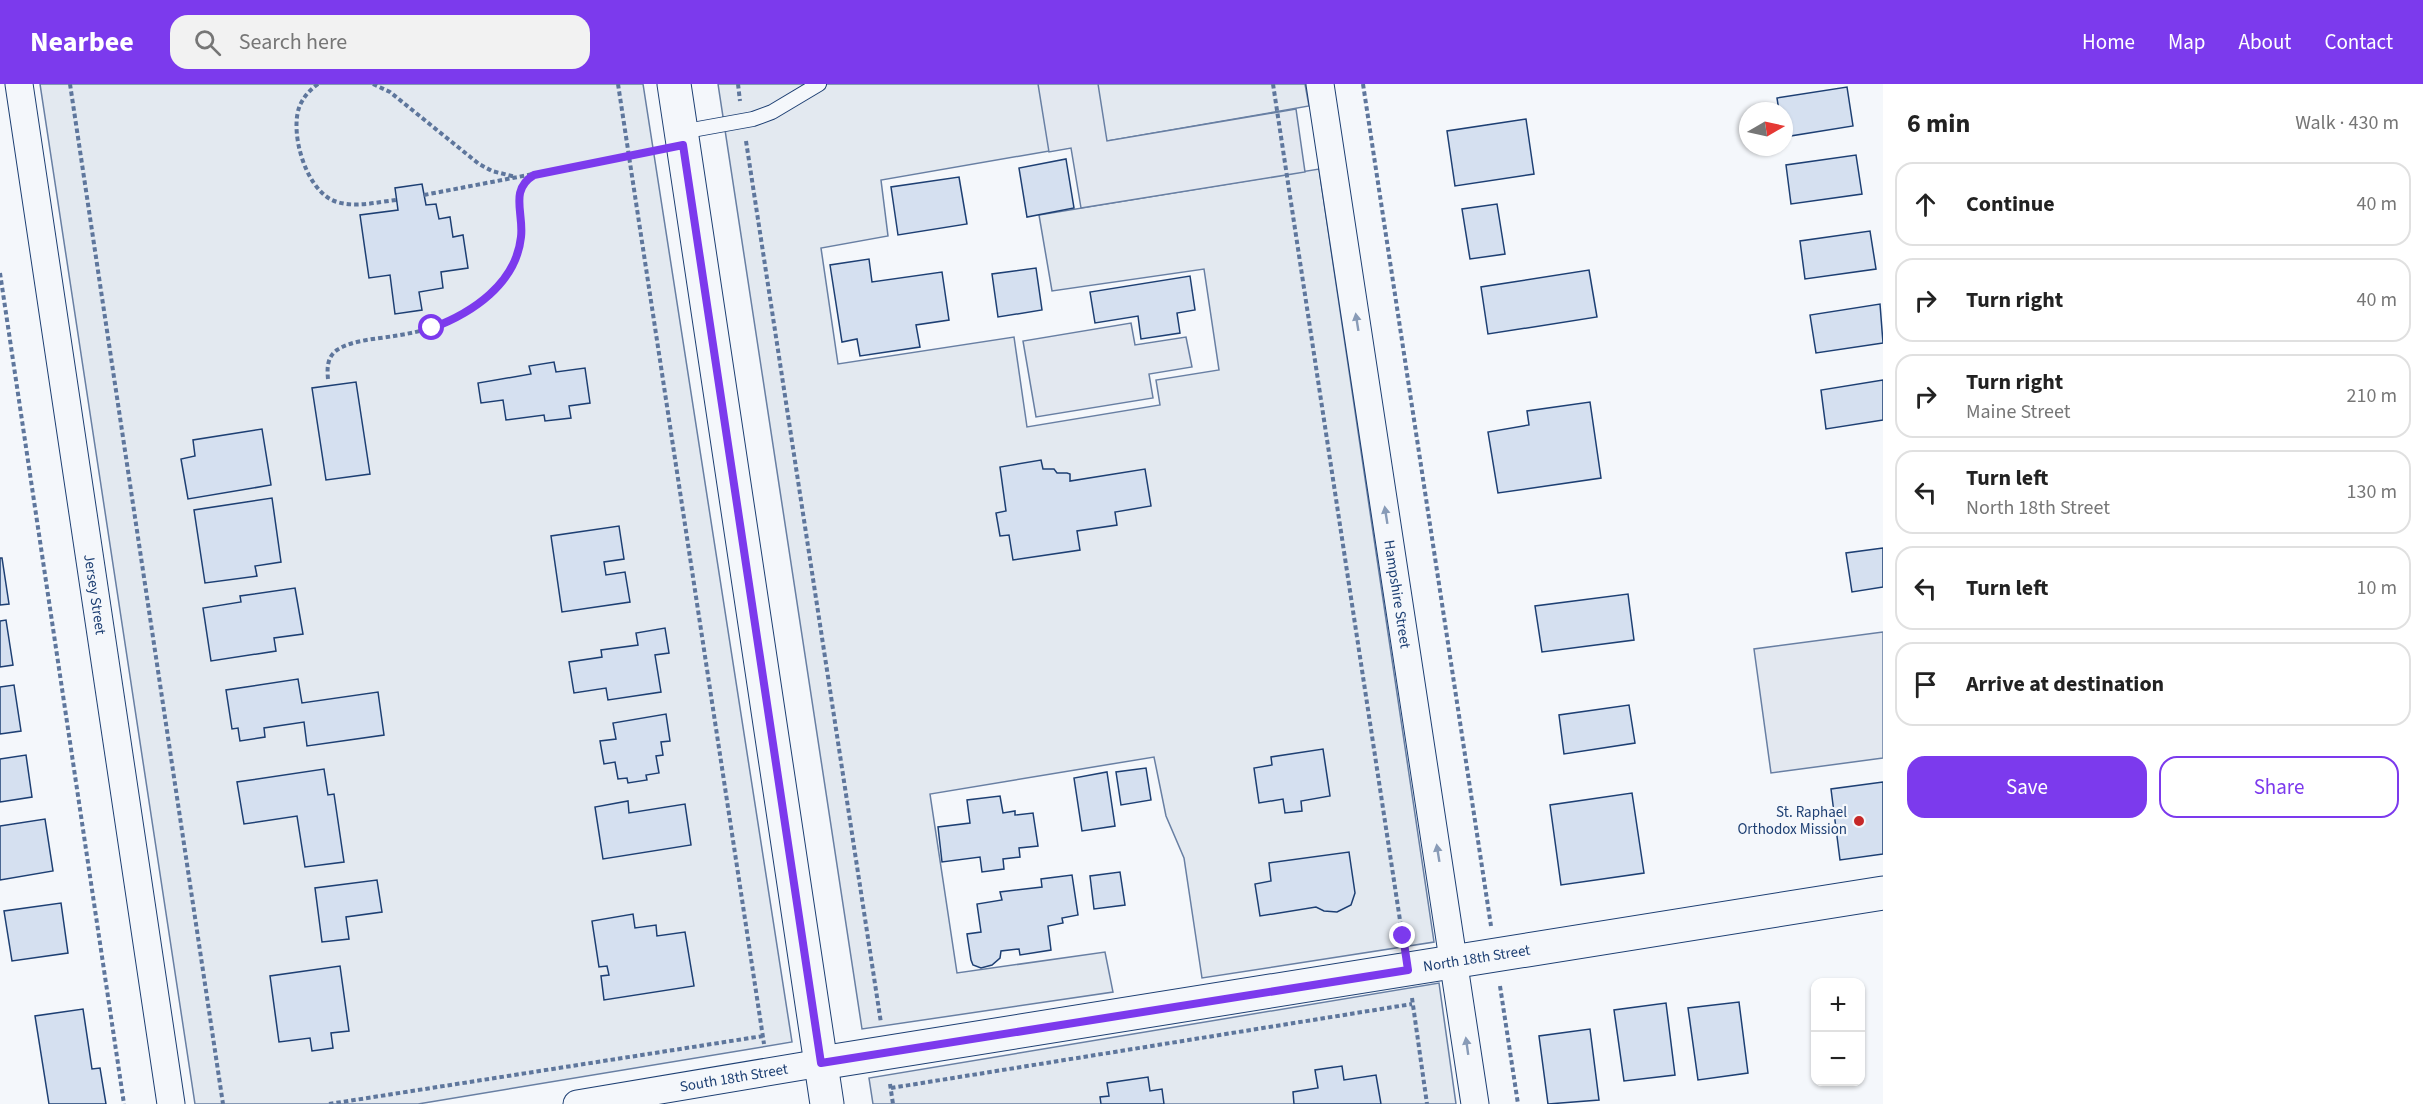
<!DOCTYPE html>
<html lang="en">
<head>
<meta charset="utf-8">
<style>
  :root { --surface:#fff; --page:#f2f2f2; --text:#222; --muted:#767676; --line:#e0e0e0; --accent:#7c3aed }
  body { margin:0; font-family:"Source Sans 3",sans-serif; background:var(--page); color:var(--text) }
  .controls { position:absolute; right:18px; bottom:18px; display:grid; overflow:hidden; border-radius:12px; box-shadow:0 2px 4px #0004 }
  .controls button { width:54px; height:54px; display:grid; place-items:center; padding:0; border:0; border-bottom:2px solid var(--line); background:var(--surface); color:var(--text); font:30px sans-serif }
  .compass { position:absolute; left:1739px; top:18px; width:54px; height:54px; border-radius:50%; background:var(--surface); box-shadow:0 2px 4px #0004; rotate:81deg }
  .stop { position:absolute; width:18px; height:18px; margin:-14px; border:4px solid #7c3aed; border-radius:50%; background:#fff }
  .stop.end { background:#7c3aed; border-color:#fff; box-shadow:0 2px 6px #0008 }
  .list { margin:0; padding:0; list-style:none }
  h2 { display:flex; justify-content:space-between; align-items:center; height:78px; margin:0; padding:0 24px; font-size:26px }
  h2 small { font-size:20px; font-weight:400; color:var(--muted) }
  .list li { display:grid; grid-template-columns:39px 1fr auto; gap:18px; align-items:center; box-sizing:border-box; height:84px; margin:0 12px 12px; padding:0 12px; border:2px solid var(--line); border-radius:18px }
  .list b { display:block; font-size:22px; white-space:nowrap }
  .list p { margin:0; font-size:20px; white-space:nowrap; color:var(--muted) }
  .list em { font-size:20px; font-style:normal; color:var(--muted) }
  .actions { display:flex; gap:12px; padding:18px 24px }
  .actions a { flex:1; padding:14px 0; border:2px solid var(--accent); border-radius:18px; text-align:center; font-size:21px; color:var(--accent) }
  .actions .main { background:var(--accent); color:#fff }
  .icon { flex:none; width:33px; height:33px; fill:none; stroke:currentColor; stroke-width:2; stroke-linecap:round; stroke-linejoin:round }
  .map { position:relative; flex:none; width:1883px; height:1020px; overflow:hidden }
  header { display:flex; align-items:center; gap:36px; box-sizing:border-box; height:84px; padding:0 30px; background:var(--accent); color:#fff }
  header strong { font-size:28px }
  nav { display:flex; gap:33px; margin-inline-start:auto; font-size:21px }
  .search { width:420px; height:54px; background:var(--page); display:flex; align-items:center; gap:15px; box-sizing:border-box; padding:0 21px; border-radius:18px; color:var(--muted); font-size:22px }
  main { display:flex }
  aside { flex:1; background:var(--surface) }
  .map>svg:first-child { display:block }
  .green { fill:#e3e9f0; stroke:#687fa3; stroke-width:1.5 }
  .parking { fill:#e3e8f0; stroke:#687fa3; stroke-width:1.5 }
  .building { fill:#d5e0f0; stroke:#1d3f73; stroke-width:1.5 }
  .lines { fill:none; stroke-linecap:round; stroke-linejoin:round }
  .service-casing { stroke:#1d3f73; stroke-width:16 }
  .minor-casing { stroke:#1d3f73; stroke-width:29 }
  .tertiary-casing { stroke:#1d3f73; stroke-width:35 }
  .path { stroke:#5e769c; stroke-width:4; stroke-dasharray:4.5 3; stroke-linecap:butt }
  .service { stroke:#f4f7fb; stroke-width:14 }
  .minor { stroke:#f4f7fb; stroke-width:27 }
  .tertiary { stroke:#f4f7fb; stroke-width:33 }
  .oneway { fill:#889bb7 }
  .route { stroke:#7c3aed; stroke-width:8 }
  .poi-dot { fill:#c62828; stroke:#f4f7fb; stroke-width:2 }
  .labels { text-anchor:middle; stroke-width:4.5; stroke-linejoin:round; paint-order:stroke }
  .street-label { font-size:15px; fill:#1d3f73; stroke:#f4f7fb }
  .poi-label { font-size:15px; fill:#1d3f73; stroke:#f4f7fb; text-anchor:end }
</style>
</head>
<body>
<header>
<strong>Nearbee</strong>
<div class="search"><svg class="icon" aria-label="search" viewBox="0 0 24 24"><circle cx="10" cy="10" r="6"/><path d="M15 15l6 6"/></svg>Search here</div>
<nav><a>Home</a><a>Map</a><a>About</a><a>Contact</a></nav>
</header>
<main>
<div class="map">
<svg width="1883" height="1020" viewBox="0 0 1883 1020">
  <rect width="100%" height="100%" fill="#f4f7fb"/>
  <path class="green" d="M40,0H643L792,958L418,1020H195Z
    M718,0H1305L1309,22L881,96L888,152L821,164L838,280L1014,253L1027,343L1160,321L1156,296L1219,286L1204,185L1052,207L1039,131L1319,85L1434,858L1202,894L1184,774L1166,732L1154,673L930,710L957,889L1105,868L1113,908L862,945Z
    M1439,899L1456,1020H873L869,994Z"/>
  <path class="parking" d="M1038,0H1098L1107,57L1296,25L1305,88L1081,124L1071,64L1049,68Z
    M1131,239L1135,261L1186,253L1192,283L1149,290L1153,314L1036,333L1023,257Z
    M1883,548V674L1771,689L1754,565Z"/>
  <path class="building" d="M1847,3L1853,42L1784,53V27H1779L1777,14Z
    M1526,35L1534,90L1455,102L1447,47Z
    M1856,71L1862,110L1791,120L1786,81Z
    M1066,75L1074,124L1027,133L1019,84Z
    M959,93L967,140L898,151L891,103Z
    M422,100L426,121L436,120L439,135L450,133L453,153L463,151L468,184L441,188L443,204L419,208L422,226L395,230L390,191L369,194L360,131L398,126L395,104Z
    M1497,120L1505,170L1470,175L1462,125Z
    M1870,147L1876,185L1805,195L1800,157Z
    M869,175L872,198L942,188L949,236L916,241L920,263L860,272L857,255L842,258L830,181Z
    M1036,184L1042,226L998,233L992,190Z
    M1589,186L1597,233L1488,250L1481,203Z
    M1190,192L1195,226L1177,229L1180,249L1141,255L1138,232L1095,239L1090,208Z
    M1880,220L1883,259L1816,269L1810,231Z
    M554,278L556,288L585,284L590,319L569,322L571,334L545,337L544,331L506,336L503,316L481,319L478,299L531,290L529,282Z
    M1883,296V336L1826,345L1821,306Z
    M356,298L370,390L326,396L312,304Z
    M1590,318L1601,394L1498,409L1488,348L1529,341L1527,327Z
    M262,345L271,401L188,415L181,375L195,372L193,356Z
    M1041,376L1043,385H1054L1057,389H1067L1070,390V397L1145,385L1151,422L1115,428L1117,441L1077,447L1080,466L1013,476L1009,451L1000,452L996,429L1006,427L1000,383Z
    M272,414L281,478L255,482L257,492L205,499L194,426Z
    M619,442L624,475L604,478L606,491L625,488L630,518L562,528L551,452Z
    M1883,464V503L1852,508L1846,469Z
    M0,474H2L9,520L0,521Z
    M295,504L303,550L274,554L276,567L211,577L203,524L241,518L240,512Z
    M1628,510L1634,556L1542,568L1535,522Z
    M6,536L13,581L0,583V537Z
    M665,544L669,569L655,571L661,608L608,616L606,604L574,609L569,578L602,573L601,566L638,561L636,549Z
    M298,595L302,619L378,608L384,651L307,662L304,638L264,644L265,653L240,657L238,644L232,645L226,606Z
    M14,601L21,647L0,650V603Z
    M1629,621L1635,659L1564,670L1559,631Z
    M666,630L670,657L661,658L663,671L656,672L659,689L646,691L647,696L628,699L627,694L618,695L615,678L604,680L600,657L616,655L613,639Z
    M1323,665L1330,712L1301,717L1302,727L1285,729L1283,715L1259,719L1254,684L1272,681L1271,673Z
    M26,671L32,713L0,718V675Z
    M1146,684L1151,716L1121,721L1116,688Z
    M324,685L328,711L334,710L344,778L305,783L297,732L244,740L237,698Z
    M1107,688L1115,742L1082,747L1074,694Z
    M1883,698V770L1840,776L1831,705Z
    M1632,709L1644,789L1561,801L1550,721Z
    M1000,712L1003,729L1015,727V731L1033,729L1038,762L1019,764L1020,773L1003,775L1004,785L982,788L980,773L942,778L938,743L970,739L967,716Z
    M628,717L629,729L685,720L691,761L603,775L595,723Z
    M45,735L53,787L0,796V742Z
    M1349,768L1355,809L1351,821L1337,828L1324,827L1316,823L1260,832L1255,800L1271,797L1269,779Z
    M1120,788L1125,821L1094,825L1090,792Z
    M1072,791L1078,831L1062,834L1063,839L1048,842L1051,866L1020,871L1019,865L1001,867L1000,874L992,881L981,884L973,881L971,876L967,850L981,848L977,820L1002,816L1000,808L1042,803L1041,795Z
    M377,796L382,828L346,833L349,855L322,858L315,804Z
    M61,819L68,869L12,877L4,827Z
    M633,830L635,844L656,841L657,852L685,848L694,902L604,916L601,892L609,891L607,882L599,883L592,837Z
    M340,882L349,947L331,949L333,964L312,967L310,954L279,958L270,892Z
    M1739,918L1748,989L1698,996L1688,924Z
    M1666,919L1675,991L1624,997L1614,926Z
    M83,925L92,985L100,984L106,1020H49L35,932Z
    M1590,945L1599,1016L1548,1020L1539,952Z
    M1342,982L1344,996L1376,991L1381,1020H1294L1293,1008L1318,1004L1315,986Z
    M1148,993L1150,1007L1162,1005L1164,1020H1101L1100,1013L1109,1012L1107,999Z"/>
  <g class="lines">
    <g class="service-casing">
      <path id="service" d="M681,48L753,35L772,28L819,0"/>
    </g>
    <g class="minor-casing">
      <g id="minor">
        <path id="s1" d="M19,0L171,1020"/>
        <path id="s2" d="M1320,0L1475,1020"/>
        <path id="s3" d="M577,1020L821,979"/>
      </g>
    </g>
    <g class="tertiary-casing">
      <g id="tertiary">
        <path d="M674,0L827,1020"/>
        <path id="s4" d="M821,979L1883,809"/>
      </g>
    </g>
    <path class="path" d="M70,0L223,1020
      M318,0C310,6 305,11 300,21C289,47 305,103 332,116C351,125 377,118 396,116
      M373,0L390,8L479,80L492,87L516,93
      M618,0L764,960
      M738,0L740,17
      M1273,0L1403,856
      M1363,0L1491,842
      M746,57L881,939
      M424,111L653,67
      M0,189L124,1020
      M328,295C327,284 327,273 337,266C352,256 376,255 394,252C420,248 445,242 468,228C493,213 518,183 521,153C524,128 510,106 534,91
      M1500,902L1518,1020
      M1412,914L1427,1020
      M890,1000L893,1020
      M891,1004L1412,920
      M329,1020L763,952"/>
    <use href="#service" class="service"/>
    <use href="#minor" class="minor"/>
    <use href="#tertiary" class="tertiary"/>
  </g>
  <defs><path id="oneway-solid" d="M-6-.8H1V-3.2L6.5 0L1 3.2V.8H-6Z" transform="scale(1.5)"/></defs>
  <g class="oneway">
    <use href="#oneway-solid" transform="translate(1357 238) rotate(-99)"/>
    <use href="#oneway-solid" transform="translate(1386 431) rotate(-99)"/>
    <use href="#oneway-solid" transform="translate(1438 769) rotate(-99)"/>
    <use href="#oneway-solid" transform="translate(1467 962) rotate(-98)"/>
  </g>
  <g class="lines">
    <path class="route" d="M432,244C472,229 516,200 521,153C524,129 509,106 534,91L683,61L821,979L1408,886L1403,852"/>
  </g>
  <circle class="poi-dot" cx="1859" cy="737" r="6"/>
  <g class="labels">
    <g class="street-label">
      <text dy="5" stroke="none"><textPath href="#s1" startOffset="516">Jersey Street</textPath></text>
      <text dy="5" stroke="none"><textPath href="#s2" startOffset="516">Hampshire Street</textPath></text>
      <text dy="5" stroke="none"><textPath href="#s4" startOffset="664">North 18th Street</textPath></text>
      <text dy="5" stroke="none"><textPath href="#s3" startOffset="159">South 18th Street</textPath></text>
    </g>
    <g class="poi-label">
      <text x="1847" y="733">St. Raphael<tspan x="1847" dy="17">Orthodox Mission</tspan></text>
    </g>
  </g>
</svg>
<div class="controls">
<button>+</button>
<button>−</button>
</div>
<svg class="compass" viewBox="-18 -18 36 36"><path d="M0-13l5 13h-10z" fill="#e53935"/><path d="M0 13l5-13h-10z" fill="#767676"/></svg>
<div class="stop" style="left:432px;top:244px"></div>
<div class="stop end" style="left:1403px;top:852px"></div>
</div>
<aside>
<h2>6 min<small>Walk · 430 m</small></h2>
<ul class="list">
<li><svg class="icon" aria-label="ahead" viewBox="0 0 24 24"><path d="M12 20V5M6 11l6-6 6 6"/></svg><div><b>Continue</b></div><em>40 m</em></li>
<li><svg class="icon" aria-label="right" viewBox="0 0 24 24"><path d="M7 20v-9h11M14 6l5 5-5 5"/></svg><div><b>Turn right</b></div><em>40 m</em></li>
<li><svg class="icon" aria-label="right" viewBox="0 0 24 24"><path d="M7 20v-9h11M14 6l5 5-5 5"/></svg><div><b>Turn right</b><p>Maine Street</p></div><em>210 m</em></li>
<li><svg class="icon" aria-label="left" viewBox="0 0 24 24"><path d="M17 20v-9H6M10 6l-5 5 5 5"/></svg><div><b>Turn left</b><p>North 18th Street</p></div><em>130 m</em></li>
<li><svg class="icon" aria-label="left" viewBox="0 0 24 24"><path d="M17 20v-9H6M10 6l-5 5 5 5"/></svg><div><b>Turn left</b></div><em>10 m</em></li>
<li><svg class="icon" aria-label="arrive" viewBox="0 0 24 24"><path d="M6 21V4h12l-3 4 3 4H6"/></svg><div><b>Arrive at destination</b></div></li>
</ul>
<div class="actions"><a class="main">Save</a><a>Share</a></div>
</aside>
</main>
</body>
</html>
